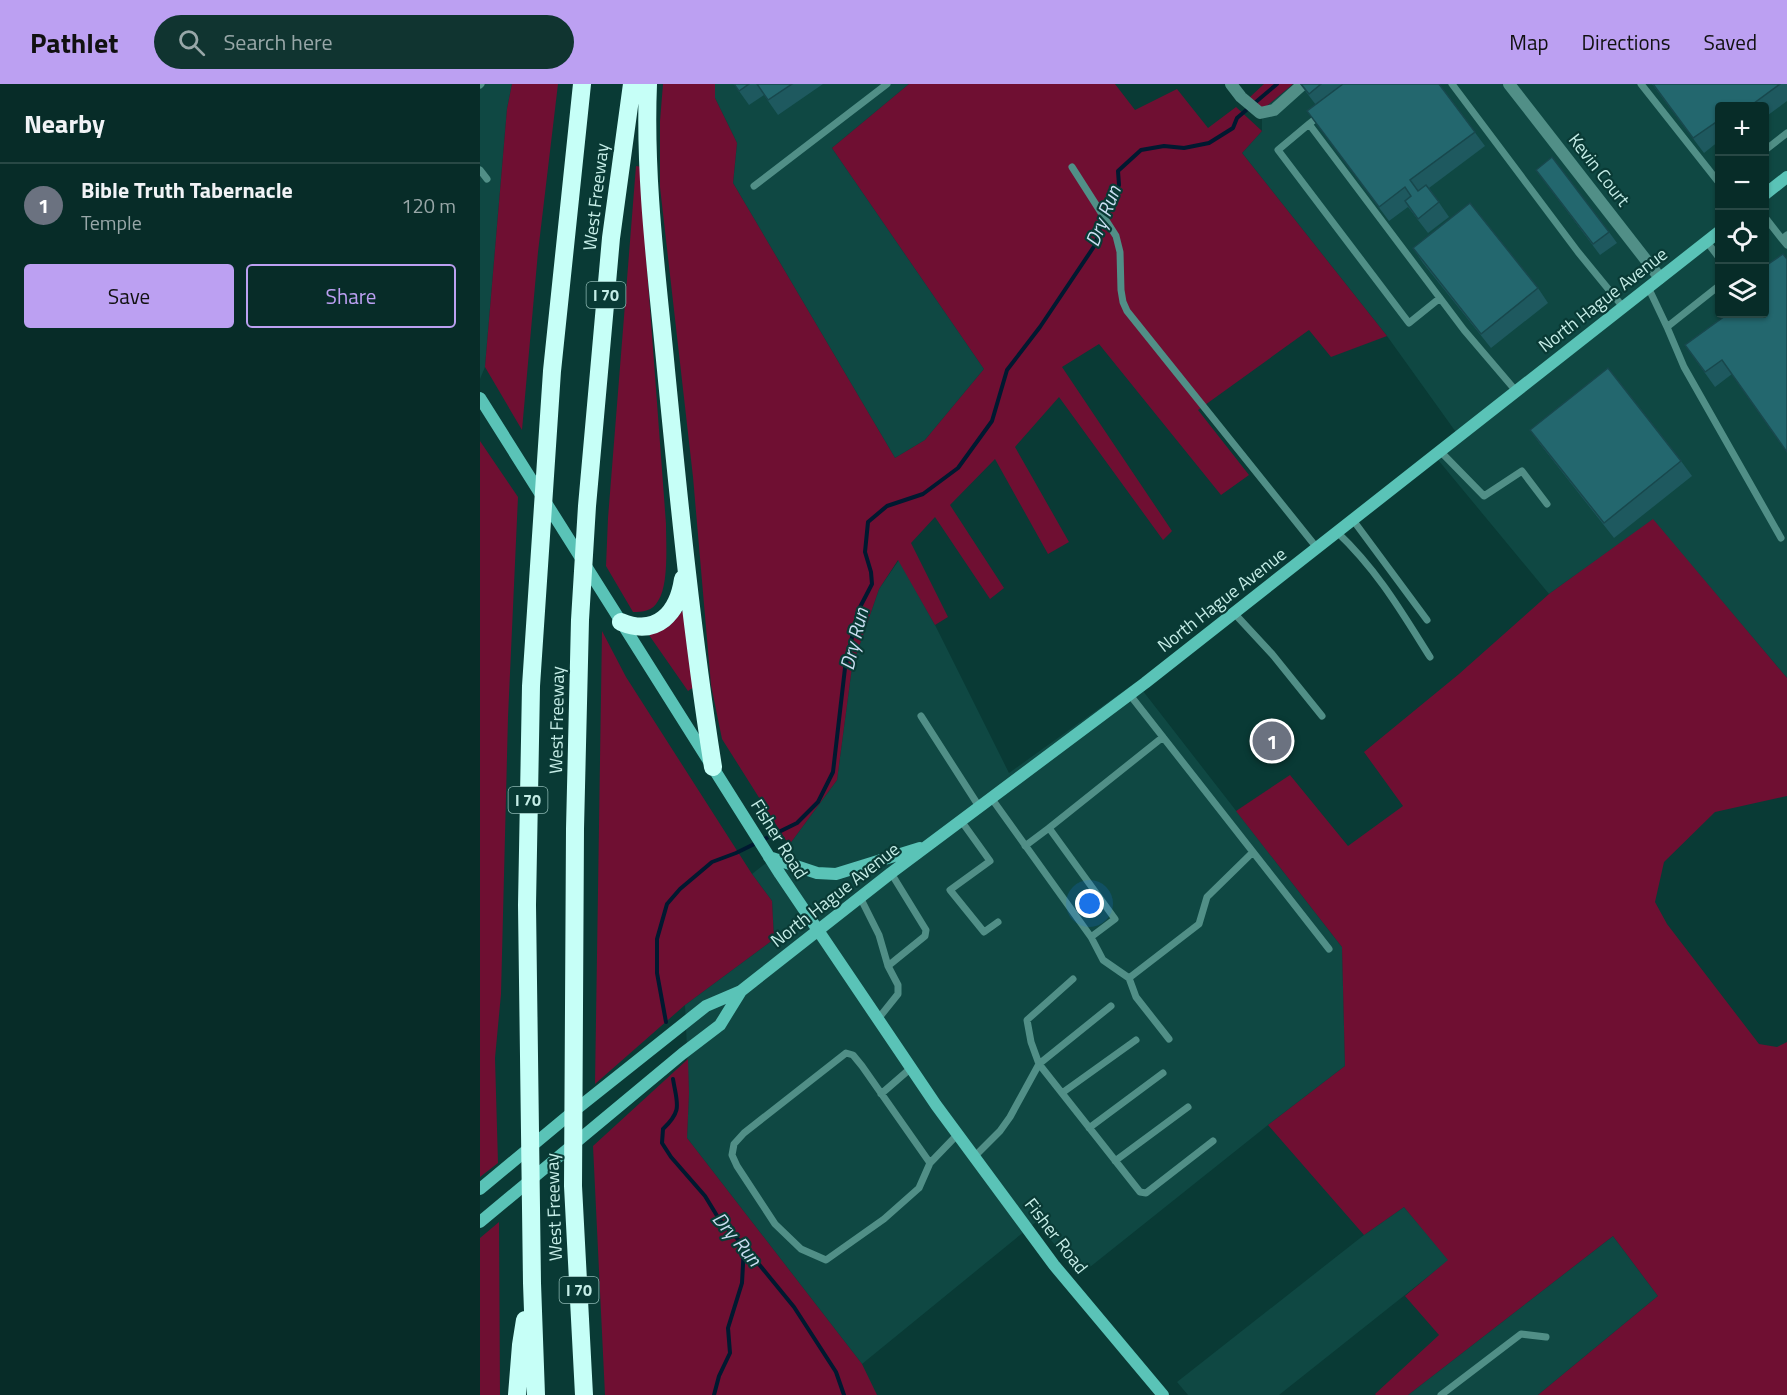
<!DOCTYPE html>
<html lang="en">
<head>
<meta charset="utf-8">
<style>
  :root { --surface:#072c28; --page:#103430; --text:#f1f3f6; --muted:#98a7a8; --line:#284845; --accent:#bca0f2 }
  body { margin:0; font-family:"Titillium Web",sans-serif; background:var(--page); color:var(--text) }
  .controls { position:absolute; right:18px; top:18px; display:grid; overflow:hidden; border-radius:6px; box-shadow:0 2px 4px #0004 }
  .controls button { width:54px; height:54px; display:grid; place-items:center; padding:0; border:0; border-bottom:2px solid var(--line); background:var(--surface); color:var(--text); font:30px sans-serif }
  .you { position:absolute; left:610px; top:820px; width:21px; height:21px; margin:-15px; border:4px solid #fff; border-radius:50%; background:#1a73e8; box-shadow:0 0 0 9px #1a73e833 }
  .badge { display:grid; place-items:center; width:39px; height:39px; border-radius:50%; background:var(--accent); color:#fff; font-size:20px; font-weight:700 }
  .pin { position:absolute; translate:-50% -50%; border:3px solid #fff; box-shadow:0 2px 6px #0006 }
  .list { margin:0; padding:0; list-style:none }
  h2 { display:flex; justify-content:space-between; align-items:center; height:78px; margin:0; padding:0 24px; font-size:26px }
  h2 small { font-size:20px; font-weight:400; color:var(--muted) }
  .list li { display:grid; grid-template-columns:39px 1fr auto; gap:18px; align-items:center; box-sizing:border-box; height:84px; padding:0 24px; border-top:2px solid var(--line) }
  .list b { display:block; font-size:22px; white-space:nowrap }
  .list p { margin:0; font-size:20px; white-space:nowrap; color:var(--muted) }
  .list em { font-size:20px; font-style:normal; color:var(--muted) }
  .actions { display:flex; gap:12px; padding:18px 24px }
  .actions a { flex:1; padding:14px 0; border:2px solid var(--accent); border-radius:6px; text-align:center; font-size:21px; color:var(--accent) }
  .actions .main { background:var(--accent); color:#111 }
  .icon { flex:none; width:33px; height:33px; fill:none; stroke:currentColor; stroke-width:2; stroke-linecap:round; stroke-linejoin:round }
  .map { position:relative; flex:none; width:1307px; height:1311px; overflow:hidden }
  header { display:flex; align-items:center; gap:36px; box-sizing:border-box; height:84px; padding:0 30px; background:var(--accent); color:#111 }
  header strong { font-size:28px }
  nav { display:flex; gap:33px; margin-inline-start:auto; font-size:21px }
  .search { width:420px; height:54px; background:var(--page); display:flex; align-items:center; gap:15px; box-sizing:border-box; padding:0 21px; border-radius:33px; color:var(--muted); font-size:22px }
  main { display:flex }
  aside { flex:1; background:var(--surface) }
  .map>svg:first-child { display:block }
  .built { fill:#0f4843; fill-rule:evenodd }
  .green { fill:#6f0f32 }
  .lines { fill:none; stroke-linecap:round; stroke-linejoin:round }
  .stream { stroke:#001930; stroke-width:4 }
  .service { stroke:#518f87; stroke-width:7 }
  .minor { stroke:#518f87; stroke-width:12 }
  .secondary { stroke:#5ac3b7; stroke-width:12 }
  .motorway { stroke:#c6fff7; stroke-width:18 }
  .wall { fill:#1e595f }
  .building { fill:#23676e; stroke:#18484d; stroke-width:1.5 }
  .labels { text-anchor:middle; stroke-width:4.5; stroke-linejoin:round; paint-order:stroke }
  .shield { fill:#093a35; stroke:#8db7b2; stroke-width:1.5 }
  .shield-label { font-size:16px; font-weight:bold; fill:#c5ede7 }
  .street-label { font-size:18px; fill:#c5ede7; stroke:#093a35 }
  .water-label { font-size:20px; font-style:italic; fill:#c9def1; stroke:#093a35 }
</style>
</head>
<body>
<header>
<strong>Pathlet</strong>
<div class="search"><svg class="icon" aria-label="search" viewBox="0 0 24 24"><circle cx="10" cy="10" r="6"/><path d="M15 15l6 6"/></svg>Search here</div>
<nav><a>Map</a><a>Directions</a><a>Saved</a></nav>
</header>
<main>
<aside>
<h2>Nearby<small></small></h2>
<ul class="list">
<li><span class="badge" style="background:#6b7280">1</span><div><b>Bible Truth Tabernacle</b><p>Temple</p></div><em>120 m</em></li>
</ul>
<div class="actions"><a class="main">Save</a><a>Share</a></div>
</aside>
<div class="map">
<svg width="1307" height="1311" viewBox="0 0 1307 1311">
  <rect width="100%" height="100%" fill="#093a35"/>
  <path class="built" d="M0,0H32L27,25L5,283L0,295Z
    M235,0H429L352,64L504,285L445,356L415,374L253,99L257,59L235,14Z
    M813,0H1307V594L1173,436L1069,510L954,371L978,351L907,252L762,69L782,47V26ZM1240,22H1284V230H1240Z
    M419,476L455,541L529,689L656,598L862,863L865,982L788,1041L600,1191L556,1138L382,1280L207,1054L209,1009L205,921L294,855L292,817L272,790L309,761L357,696L372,583L399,505Z
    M924,1123L969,1176L799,1311H708L697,1298L884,1151Z
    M1133,1152L1178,1212L1058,1311H928Z"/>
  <path class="green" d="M32,0H78L58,168L42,346L5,283L27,25Z
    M183,0H235V14L257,59L253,99L415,374L445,356L504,285L352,64L429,0H635L655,26L697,5L728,44L756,23L782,47L762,69L907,252L851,273L829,246L718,326L769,391L741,411L619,260L582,283L692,447L683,456L579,313L535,363L589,458L568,470L515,375L470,421L524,504L510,515L455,433L431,459L468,533L455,541L418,476L399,505L372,583L357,696L309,761L242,655L231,601L213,393L180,103V37Z
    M784,0H813L782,26L770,13Z
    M156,82L162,83L163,130L186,440C186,460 189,501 178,517C173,527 162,528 153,528L126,482L128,434Z
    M0,357L38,413L28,633L21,910L15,974L18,1079L0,1093Z
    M1173,435L1307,594V712L1235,728L1184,778L1175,818L1187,840L1279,960L1297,963L1307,958V1311H1058L1178,1212L1133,1152L928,1311H896L895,1310L959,1251L925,1212L968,1176L924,1123L884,1151L788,1041L865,982L862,863L756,727L810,691L868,762L923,722L884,668L979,590L1069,510Z
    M204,525L214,603L208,607L169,551L189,542Z
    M122,547L146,593L272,790L292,817L294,855L205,921L115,1000Z
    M208,975L209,1009L207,1054L382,1280L397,1311H125L113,1062Z
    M19,1138L20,1311H0V1154Z"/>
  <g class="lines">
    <path class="stream" d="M186,938L177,889V855L187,820L200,805L232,778L256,769L317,739L338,718L353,688L365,584L378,527L392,500L391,488L385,468L388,438L407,422L443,410L478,384L512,337L527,286L560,243L615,161L625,127L639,101L638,87L661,66L684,62L704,64L729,59L753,44L757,34L797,0
      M193,995C197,1020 203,1026 183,1045L182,1059L191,1073L225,1112L239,1135L264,1162L314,1223L356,1288L364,1311
      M234,1311L239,1292L250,1269L248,1244L262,1199L264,1162"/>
    <path class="service" d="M972,0L1098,168L1143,223
      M1161,0L1240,100
      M0,1L1,0
      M839,32L829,40L984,246L1036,307
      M829,40L798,66L929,239L960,214
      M1284,67L1307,49
      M592,83L636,152L640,168L641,206L643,218L647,227L837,464
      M0,86L7,95
      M274,102L407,0
      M1284,132L1302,155
      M1307,151L1302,155L1307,161
      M1227,158L1240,175
      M1240,201L1187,243L1204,283L1301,454
      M1168,203L1187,243
      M960,367L1004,412L1042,387L1067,420
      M873,436L947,536
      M857,448C898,487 921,527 950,573
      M754,529L792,570L842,632
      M650,611L849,865
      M441,632L500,724
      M512,715L611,853L623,876L649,894L719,840L727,813L773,768
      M482,738L510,777L470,806L504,848L518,838
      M545,762L569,744
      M380,813L399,851L408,882L418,901V910L398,935
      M611,853L635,835L569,744L683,653
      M408,882L445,852L446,846L411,789
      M649,894L656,913L689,955
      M593,895L547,936L551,958L559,980L660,1108L666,1109L733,1057
      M582,1009L656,956
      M401,1010L431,984
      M609,1044L683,989
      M493,1074L520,1047L530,1033L559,980L631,922
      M635,1077L708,1023
      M450,1079L382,982L373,971L366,969L264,1049L254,1060L252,1071L257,1082L295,1140L321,1165L346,1176L404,1135L439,1104L450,1079L477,1051
      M961,1311L1041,1250L1066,1253"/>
    <path class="minor" d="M751,0L761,13L780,29L794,26L823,0
      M1029,0L1180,194"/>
    <path class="secondary" d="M1284,111L1307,93
      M0,314L300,790L456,1021L574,1181L683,1311
      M289,773L337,789L356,790L440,764
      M0,1105L89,1031L226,922L261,907L411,789L665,599L1240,147
      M0,1138L202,970L240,941L261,907"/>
    <path class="motorway" d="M168,0C164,95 177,191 186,286C199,418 212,551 233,683
      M141,538C177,553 198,529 203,495
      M37,1311L41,1261L45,1236
      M56,1311L52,1199L47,821L51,602L72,287L102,0
      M104,1311L93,1102L95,745L100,536L107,422L131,154L152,0"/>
  </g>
  <path class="wall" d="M254,0H343L298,31L284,11L269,21Z
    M820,0H959L1005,62L949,104L969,133L948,149L928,123L909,137L827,27L836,21Z
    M1172,0H1307V17L1284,34V22H1239V57L1224,69Z
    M1056,86L1129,148L1137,159L1120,171Z
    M933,164L1058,204L1068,219L1011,264L943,179Z
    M1284,230L1252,290L1235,303L1205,261Z
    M1050,346L1201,377L1212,392L1134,454L1060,360Z"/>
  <path class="building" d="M254,0H269L259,7Z
    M277,0H312L288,16Z
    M821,0H841L829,10Z
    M863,0H959L995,48L930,96L938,107L946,101L959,118L938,135L925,117L931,112L925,103L899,123L827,27Z
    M1173,0H1300L1270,22H1239V36L1213,54Z
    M1072,73L1129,148L1113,160L1056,86Z
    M990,119L1058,204L1001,250L933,164Z
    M1303,170L1307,175V368L1242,276L1225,288L1205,261L1245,232L1243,230H1284V183Z
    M1128,284L1201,377L1124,439L1050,346Z"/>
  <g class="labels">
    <g class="shield">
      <rect x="106.5" y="198" width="39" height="26" rx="4.5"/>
      <rect x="28.5" y="703" width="39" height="26" rx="4.5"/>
      <rect x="79.5" y="1193" width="39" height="26" rx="4.5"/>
    </g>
    <g class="shield-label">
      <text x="126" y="217">I 70</text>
      <text x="48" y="722">I 70</text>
      <text x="99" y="1212">I 70</text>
    </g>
    <g class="street-label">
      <text transform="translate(1119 86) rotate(52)" y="6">Kevin Court</text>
      <text transform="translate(116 113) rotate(-83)" y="6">West Freeway</text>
      <text transform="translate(1123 216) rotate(-38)" y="6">North Hague Avenue</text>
      <text transform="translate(742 516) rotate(-38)" y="6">North Hague Avenue</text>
      <text transform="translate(77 636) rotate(-89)" y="6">West Freeway</text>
      <text transform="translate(299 755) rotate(58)" y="6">Fisher Road</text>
      <text transform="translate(355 811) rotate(-38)" y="6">North Hague Avenue</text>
      <text transform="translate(74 1123) rotate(-92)" y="6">West Freeway</text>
      <text transform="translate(576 1152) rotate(52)" y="6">Fisher Road</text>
    </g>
    <g class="water-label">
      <text transform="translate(623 132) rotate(-68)" y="7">Dry Run</text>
      <text transform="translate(374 555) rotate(-76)" y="7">Dry Run</text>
      <text transform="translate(257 1155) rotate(50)" y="7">Dry Run</text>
    </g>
  </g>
</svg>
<div class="controls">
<button>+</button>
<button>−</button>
<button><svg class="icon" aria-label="locate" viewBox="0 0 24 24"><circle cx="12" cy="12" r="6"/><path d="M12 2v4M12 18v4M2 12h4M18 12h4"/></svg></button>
<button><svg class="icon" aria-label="layers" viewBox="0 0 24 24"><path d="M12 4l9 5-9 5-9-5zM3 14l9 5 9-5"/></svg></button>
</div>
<div class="you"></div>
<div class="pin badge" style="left:792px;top:657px;background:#6b7280">1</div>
</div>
</main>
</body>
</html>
